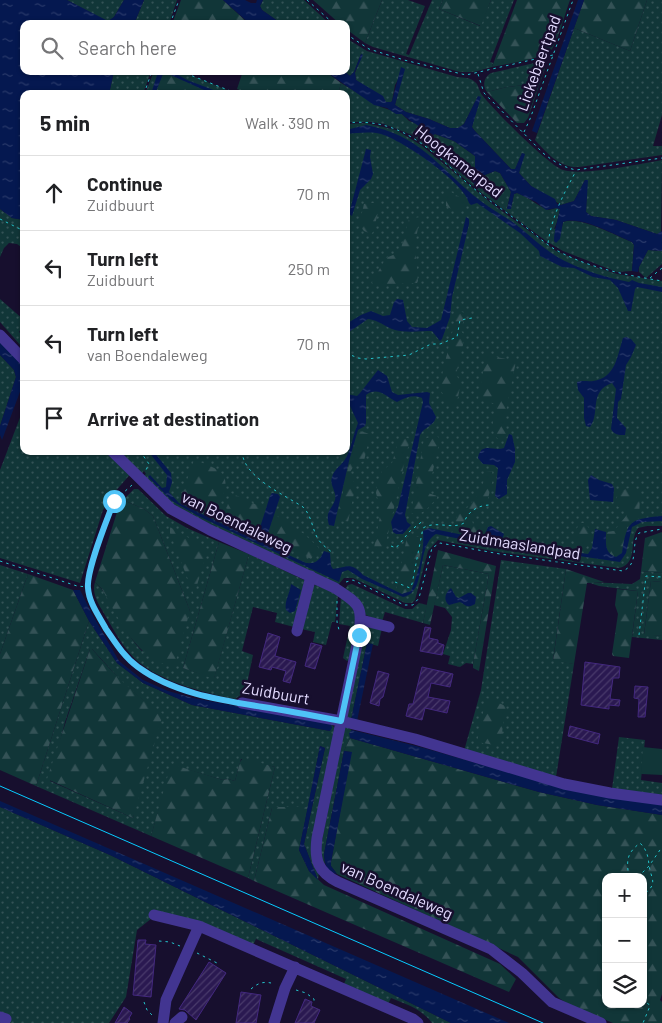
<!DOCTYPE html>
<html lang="en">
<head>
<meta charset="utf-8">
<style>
  :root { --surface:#fff; --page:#f6f6f6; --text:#202124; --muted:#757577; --line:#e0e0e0 }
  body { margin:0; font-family:Barlow,sans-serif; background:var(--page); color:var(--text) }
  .controls { position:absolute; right:15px; bottom:15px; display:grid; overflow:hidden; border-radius:10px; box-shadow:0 1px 4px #0004 }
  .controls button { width:45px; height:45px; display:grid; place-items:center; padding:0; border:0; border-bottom:1px solid var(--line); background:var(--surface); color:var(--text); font:25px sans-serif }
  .stop { position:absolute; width:15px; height:15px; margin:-11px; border:4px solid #4fc3f7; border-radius:50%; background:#fff }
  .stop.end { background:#4fc3f7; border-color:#fff; box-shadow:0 1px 5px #0008 }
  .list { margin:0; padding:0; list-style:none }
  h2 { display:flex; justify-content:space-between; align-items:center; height:65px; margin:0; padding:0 20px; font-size:21px }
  h2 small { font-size:16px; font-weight:400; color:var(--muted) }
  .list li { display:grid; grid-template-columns:32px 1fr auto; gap:15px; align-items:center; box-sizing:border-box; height:75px; padding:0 20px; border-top:1px solid var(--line) }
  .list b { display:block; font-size:19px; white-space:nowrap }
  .list p { margin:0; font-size:16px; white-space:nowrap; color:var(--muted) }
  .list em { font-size:16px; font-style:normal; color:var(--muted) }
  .icon { flex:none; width:28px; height:28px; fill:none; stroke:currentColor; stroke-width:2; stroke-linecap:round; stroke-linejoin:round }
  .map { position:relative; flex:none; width:662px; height:1023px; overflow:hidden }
  .search { position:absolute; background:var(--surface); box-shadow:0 1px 4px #0004; left:20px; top:20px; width:330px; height:55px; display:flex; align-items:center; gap:12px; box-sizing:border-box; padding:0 18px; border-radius:10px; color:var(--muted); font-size:19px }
  .panel { position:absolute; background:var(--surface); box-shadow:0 1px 4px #0004; left:20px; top:90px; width:330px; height:365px; border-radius:10px }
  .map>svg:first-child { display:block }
  .grass { fill:url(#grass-dots); fill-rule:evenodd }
  .forest { fill:url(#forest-firs); fill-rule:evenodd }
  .pitch { fill:#113638 }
  .water { fill:url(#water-ripples) }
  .building { fill:url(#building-hatch); stroke:#43287f }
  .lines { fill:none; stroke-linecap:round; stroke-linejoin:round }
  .path { stroke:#23c3cb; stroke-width:1; stroke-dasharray:2.5 4; stroke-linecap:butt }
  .minor { stroke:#423591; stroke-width:11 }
  .tram { stroke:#07cbff; stroke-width:1 }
  .route { stroke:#4fc3f7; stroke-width:6 }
  .labels { text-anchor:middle; stroke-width:5; stroke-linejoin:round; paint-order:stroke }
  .street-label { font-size:16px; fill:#e3dbff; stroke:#170f2e }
</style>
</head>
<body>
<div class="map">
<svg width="662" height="1023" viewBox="0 0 662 1023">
  <defs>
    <pattern id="grass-dots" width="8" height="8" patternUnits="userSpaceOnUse" patternTransform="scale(1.25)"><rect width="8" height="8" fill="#113638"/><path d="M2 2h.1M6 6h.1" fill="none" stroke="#345256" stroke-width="1.8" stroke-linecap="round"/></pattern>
    <pattern id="forest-firs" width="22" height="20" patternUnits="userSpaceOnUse" patternTransform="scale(1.25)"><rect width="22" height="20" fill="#113638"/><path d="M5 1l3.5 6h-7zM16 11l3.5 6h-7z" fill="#345256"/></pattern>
    <pattern id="water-ripples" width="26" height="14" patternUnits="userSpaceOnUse" patternTransform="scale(1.25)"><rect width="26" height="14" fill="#051850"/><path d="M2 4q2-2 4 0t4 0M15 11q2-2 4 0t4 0" fill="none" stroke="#29396a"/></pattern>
    <pattern id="building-hatch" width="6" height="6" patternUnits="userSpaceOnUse" patternTransform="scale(1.25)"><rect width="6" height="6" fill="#2a1951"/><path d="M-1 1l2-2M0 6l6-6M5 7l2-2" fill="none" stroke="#493a6b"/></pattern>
  </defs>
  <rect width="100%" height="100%" fill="#170f2e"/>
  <path class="grass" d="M67,0H124L114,17L108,22Z
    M144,0H177L169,24H134Z
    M263,0H304L330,24H282L262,10L260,6Z
    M382,0H408L425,6L406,54L409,55L432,0H443L439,9L480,26L491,0H514L490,62L493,63L492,67L474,72H460L373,47L365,43Z
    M647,0H662V115L653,146H662V155L579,167C559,168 547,153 535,140L574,28L630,51Z
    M346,38L367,51L457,77C464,78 470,77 475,82C479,85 479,91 482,95C494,110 548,165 563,170C584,176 639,164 662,160L661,233L657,234L616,220L591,216L586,212L587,180H585L574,201L561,205L531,186L519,173L522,153L515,170L511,169L474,130L472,127L478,96L464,124L458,128H450L429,119L406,112L395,105L404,69L395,85L392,101L391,102H386L356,80L355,73L362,55L361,54L354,72L350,76L344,71H346Z
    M539,62L544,63L545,69L540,83L507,87L487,92C482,85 484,77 491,73Z
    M114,71H151L143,94H109Z
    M154,71H180L237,94H145Z
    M341,83L381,107L402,114L409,121L419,124L427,133L426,142L431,136L435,134L454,141L475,156V175L472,182L480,186L485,175L495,171L500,173L511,192L507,208H511L514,194L517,193C529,197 537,206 549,210L556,208L560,209L557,222L554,229L562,227L563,222C581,216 613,235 632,242L634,245L632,271L617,272L563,251L546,241L480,192L412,135L384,124L372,122H346V94H338Z
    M366,123L396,130L421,145L491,203L556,251L592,266L617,274L662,281V526H647L638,528C628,542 639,563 619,568L492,551L438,540L428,551L415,600L412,603H405L353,578H344L338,585L176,509L142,477L146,474L144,471L141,474L134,470L113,494L103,510L80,583L0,558V470L24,407V451H346V124Z
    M0,209L12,218L24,220V249L17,244L9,243L4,248L0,257Z
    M648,250L662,251V264L646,278L639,272V267Z
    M0,299L24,320V324L19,332L24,336L21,346L0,322Z
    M0,355L14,370L16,377L0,426Z
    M134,489H138L166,516L187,528L219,542L183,668L214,678L249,554L304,580L305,584L294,627L275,622L277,613L253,607L242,651L253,655L248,679V690L235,699C201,692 161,682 135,659C123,647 115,632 106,617C100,606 91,595 95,582C115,601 122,631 142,651L190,611L153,516L144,509L123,500Z
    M501,560L566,569L553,660L574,664L556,777L464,751L481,690Z
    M0,565L28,574L0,654Z
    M443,565L489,574L473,664L466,663L460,667L448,664L450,656L443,654L451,630L452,617L445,608L434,605Z
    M641,571L662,573V582L651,581L644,634L662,636V640L632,637L638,591L599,586L587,582L632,584L640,579Z
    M352,584L405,609H412L419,603L427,605L423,623L385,612L382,622L366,615L361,606L345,589L348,585Z
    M316,585L338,595L335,622H332L326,645L313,642L315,632L301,629L313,586Z
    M341,596L353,607L357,623L350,659L347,661L343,658L350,626L339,624Z
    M89,621L117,663L143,683L192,705L330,731L331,724L336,729L313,841L319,871L318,880L304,844L325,748L320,746L308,807L272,808L254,881L248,878L275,767L241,759L235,781L228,779L223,780L172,765L151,836L36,786ZM90,649H92L124,684L151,707L133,818L50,781L65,722Z
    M368,625L382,628L378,646L367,643L351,720L348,719L347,713L365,627Z
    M346,727L352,730L350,733V738L344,751L324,854L325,866L319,856L344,729Z
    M619,737L645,740L641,780L662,783V796L612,789Z
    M0,807L110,855L451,1023H432C422,1009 406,1004 391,998L388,1004L344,984L346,979L256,939L253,945L152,918L137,930L126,997L109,1023H0Z"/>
  <path class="forest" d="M181,0H223L247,22V24H172Z
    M313,0H382L365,43L346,29V24H340Z
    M443,0H491L481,26L439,9Z
    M517,0H570C565,13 559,38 552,49C545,59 505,64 492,67Z
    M584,0H647L630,51L574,28Z
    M243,71H325L341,83L338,94H249L237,89Z
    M166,73L213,94H155L163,74Z
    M540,83L528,118L524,123H517L487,92L507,87Z
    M448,190L464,200V206L460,214L446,206V195Z
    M369,203H379L380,205L373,232L371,234L364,231L359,225L364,204Z
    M420,217L415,244L418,281L417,283L373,285L372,282L386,258L400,252L409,219Z
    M459,311L465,313V314L461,331L465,336L456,375L461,382L455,412L439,388L457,312Z
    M486,355L516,361L505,416L507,436L499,440C488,429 494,418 497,404L478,400Z
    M356,430L370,434L364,461L355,464L350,472L353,481L356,484L348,522L335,520L341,501Z
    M436,435L440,439L428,493L437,496V498L426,510L417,515L411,513L424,439Z
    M400,436L410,439L384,551L374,548L381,511L376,493L377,484L382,471L392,463Z
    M194,460C232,473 230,477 217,514H216L184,497L182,494Z
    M492,471L493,479L486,506L472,520L473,524L488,526L486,536L483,539H479L452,533L459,509L467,508L481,491L486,472Z
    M632,488L640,496L639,518L627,527L622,553L616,557C604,553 606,543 606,532L614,531L626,516V512L616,505C616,493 620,489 632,488Z
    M231,493L266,509L259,533L224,518Z
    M123,500L144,509L153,516L190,611L174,667C136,660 119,619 102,589L95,582L118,509Z
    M274,514L304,534L319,548L311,559L267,536Z
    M580,523H585L591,531L588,545L584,550L578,548C573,541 575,529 580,523Z
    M170,527L208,549L194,595L170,533Z
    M662,532V573L641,571L645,538Z
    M407,537H423V543L411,591L402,594L396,591Z
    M219,542L249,554L214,679L183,668Z
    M438,550L496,566L479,671L473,668V664L489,574L443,565L430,625L423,623Z
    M566,569L604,582L587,583L574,664L553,661Z
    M28,574L73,590L89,621L36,786L0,770V654Z
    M651,581L662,582V636L644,635Z
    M617,589L638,591L629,658L613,656L612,654L618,614L615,605Z
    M90,649H92C113,673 135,696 163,714L133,818L47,779Z
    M486,698L506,706L500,746L477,742Z
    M350,738L539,792L597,805L662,815V994L660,1000L662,1002V1023H613L568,1004L559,998L518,957L337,874L331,866V862L351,752L344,751ZM606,877H643V1004H606Z
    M243,758L275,767L248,878L151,836L171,764L223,780L228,779L235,781L240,762Z
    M274,807H308L299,850L309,871L324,885L500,964L516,979L509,992L254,881L272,808Z"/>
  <path class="pitch" d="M643,747L662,749V775L641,774Z"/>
  <path class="water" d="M0,0H67L108,21L114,17L124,0H144L134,24H24V71H114L109,94H24V220L12,218L0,209Z
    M223,0H245L251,3H256L257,0H263L260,6L262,10L282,24H250Z
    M578,0H584L537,133L532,131Z
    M361,54L363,55L355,72L356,80L383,96L386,102H391L392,101L401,67L405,69L395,105L406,112L429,119L450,128H458L464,124L478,96L481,97L472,127L474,130L511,169H515L522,153L525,154L519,173L531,186L555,199L557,204L561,205L574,201L585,180H588L586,212L591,216L616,220L657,234L662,231V251L648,250L639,267L638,272L632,271L634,245L632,242C614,235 581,215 563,222L560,239L556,243L554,241C554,230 558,220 560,209L556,208L546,210L536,202L517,193L514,194L511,209H507L511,192L500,173L495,171L485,175L479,187L472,182L475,175V156L454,141L435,134L431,136L429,142H426L427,133C419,124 410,122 402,114H396L387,108L374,105L325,71H344L350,76L354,72Z
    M160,71H171L187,80L224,94H213L166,73L163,74L155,94H151L157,75Z
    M366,125C420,136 435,163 473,195C486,206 501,214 514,223C531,236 547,253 567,262C585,271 608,278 629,282L632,280L639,283L662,287V292L637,287L635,289L631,311H628L618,288L610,280L593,277L574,268L562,267L540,256L539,251L520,233L477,203L471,205L469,203C465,183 402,140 381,134C370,131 358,133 346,134V130Z
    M366,149L371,150L370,157L373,174L371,179L360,190L352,216L349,214Z
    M466,217L469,219V224L452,297L450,317L442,339L440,341L432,331C422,331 405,333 395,330C385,327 379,320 368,319L346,334V324L361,315L371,311L383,316L390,315L394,302L397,299L403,300L407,321L412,327L427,328L441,320Z
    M626,337L631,339L636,345L631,357L626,365L621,399L618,402L617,418L626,428L625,435C619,435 614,435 611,429L616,389L612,383C588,392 601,412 590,427L586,426L584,418V398L578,390L577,382C583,380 588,382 593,381C616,378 617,356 623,338Z
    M0,341L24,367V381L2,440L0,435V426L16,377L14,370L0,355Z
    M378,370L387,376L392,392L398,395L427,392L430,393L429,403L436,417C434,426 424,427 420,435L405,515L407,522L411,525L403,534H396L393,532L391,522L398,507L423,402L422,398C413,394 405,398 397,402C386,397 378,386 366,395V423L365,426L358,430L349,461L334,526L329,525C325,511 331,511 335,500C337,491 329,485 332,477C334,470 340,466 344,461C351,451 353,435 358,423L350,406L346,403V394L357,396L360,393Z
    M509,434L512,435L515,449V462L507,480V494L499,499L495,496L498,468L494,465L483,464L478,458C481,441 494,452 504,448Z
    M148,451H153L171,473L172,482L169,492L179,503L256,540L270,496L272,493L278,494L280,497L265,542L269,546L306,563C316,564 320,560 324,551L330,553L331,566L333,569C347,568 350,561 363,575L402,594L411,591C418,574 425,550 423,531L429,528L483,539L488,527L491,526L504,534L501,542L588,554L592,548L595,529L606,532C606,543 604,553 616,557L622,553C627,520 630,519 662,516V521L642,522L632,527L626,553L620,562L503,545L494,546L436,534C415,546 428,593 403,597L362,579L348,570L342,572L339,582L198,516L172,501L148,477L150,475L162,488L166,487L167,475Z
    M591,475L599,480L612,484L614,488L613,502L590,500L588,480Z
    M291,584L301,590L295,611L290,613L286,610C284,602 290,593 291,584Z
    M451,588L456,597L459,598L468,593H471L476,597L475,604C467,609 466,605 460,602L449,605C443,600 445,593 451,588Z
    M73,590H80L92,614L119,661L143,680L168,691L193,698L331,724L332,728L330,731L192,705L143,683L117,663L89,621Z
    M367,643L373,644L357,721L351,720Z
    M352,730L424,748L521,776L662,805V815L597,805L539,792L350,738L349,733Z
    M320,746L325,748L304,844L318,880L309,871L299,850Z
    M344,751L352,752L331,862V866L337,874C326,871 325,865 324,854Z
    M0,801L509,1023H451L110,855L0,807Z"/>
  <path class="building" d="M425,627L431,628L429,638L438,640V643L444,645L442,655L420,651Z
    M268,633L280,637L275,656L296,662L290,683L283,681L286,671L272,667L271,670L259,667Z
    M311,643L322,646L315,669L305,666Z
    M585,662L620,667L619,678H613L610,699L620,700L619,706L609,705V709L581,705Z
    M422,667L453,674L450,687L431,683L428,697L450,701L447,713L425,708L422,720L406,716L409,704H413Z
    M378,671L389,674L383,697L380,699L379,706L370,703Z
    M635,686L648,687L645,717H638L639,699L634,698Z
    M570,726L600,734L598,744L568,736Z
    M138,940H146L145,944L156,945L151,997L133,995Z
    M209,962L226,973L196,1020L185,1010L179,1009Z
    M241,992L261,995L256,1023H236Z
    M305,999L312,1002L311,1006L320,1010L314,1023H295Z
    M124,1007L132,1013L129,1018L130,1019L127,1023H115Z"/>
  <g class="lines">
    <path class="path" d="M307,0L334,24
      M170,24L179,0
      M346,34L369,49L404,60L466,75L553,55
      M180,71L238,94
      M478,74L484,93L543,153C554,162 563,167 576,170L662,158
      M144,94L152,71
      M346,123C399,117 429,148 465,181C483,197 504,210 523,225C534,233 544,243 556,250C589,268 626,275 662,281
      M524,132L530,119L573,0
      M0,219L24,231
      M548,243C552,216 563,195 576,171
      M650,278L662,268
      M346,353L358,358L366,359L409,355L431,344H440L457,337L460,320L472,318
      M140,451L149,464L146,470
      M242,451C243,477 283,494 303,507C312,516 312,529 318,539C322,545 328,549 333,553
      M132,485L114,501L90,570L88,587L91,602L112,638L124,654L136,666L154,678L176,687L232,702
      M391,546L396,548L410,531L424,520
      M0,561L77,586L88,587
      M346,582L353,580L404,605H413L419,598L432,548L440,543L500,554L623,571C640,563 630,545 639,533L662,529
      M395,582L410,588L412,584L423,528C436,520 452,530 464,523C467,512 478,505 490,505
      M337,601V622L339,630
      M639,635L646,576L662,577
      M629,877C626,860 627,853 640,843C647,850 648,856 649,865C651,880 659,883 643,895
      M638,877L649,866L662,847
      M643,923L645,928L643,930
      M159,941L170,942L180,946
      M197,953L219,964
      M606,956L603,966L606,968
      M251,989C259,982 265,981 275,984
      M296,990L306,993L314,999V1001
      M643,998L650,1006L643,1023
      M144,1002L147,1010L153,1016"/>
    <path class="minor" d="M0,335L24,360
      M112,451L171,509L210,530L335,588C359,604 363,605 359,635L317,838C314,860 318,872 338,882L491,949L522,973L552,1002L601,1023
      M361,620L389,627
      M297,631L311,576
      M242,703L341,721L415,739L564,784L610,793L662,800
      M154,915L199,926L413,1019L418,1023
      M0,1017L6,1019
      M163,1023L166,1000L199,926
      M175,1023L182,1017
      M274,1023L285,988L295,967"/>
    <path class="tram" d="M0,786L543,1023"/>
  </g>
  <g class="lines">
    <path class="route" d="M114,501C107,520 86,570 88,588C89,603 99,616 106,629C115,642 124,657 138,667C173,693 220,700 263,707C289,711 315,716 341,721L359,635"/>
  </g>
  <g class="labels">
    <g class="street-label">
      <text transform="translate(538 63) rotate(-70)" y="6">Lickebaertpad</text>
      <text transform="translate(459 161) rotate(38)" y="6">Hoogkamerpad</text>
      <text transform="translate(237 522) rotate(26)" y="6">van Boendaleweg</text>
      <text transform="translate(520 544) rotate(9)" y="6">Zuidmaaslandpad</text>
      <text transform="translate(276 693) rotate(10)" y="6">Zuidbuurt</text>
      <text transform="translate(397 890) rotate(24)" y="6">van Boendaleweg</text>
    </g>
  </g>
</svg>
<div class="controls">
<button>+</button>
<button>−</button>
<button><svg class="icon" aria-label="layers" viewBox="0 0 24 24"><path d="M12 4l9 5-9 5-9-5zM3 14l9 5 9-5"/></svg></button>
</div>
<div class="stop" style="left:114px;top:501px"></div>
<div class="stop end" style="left:359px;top:635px"></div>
<div class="search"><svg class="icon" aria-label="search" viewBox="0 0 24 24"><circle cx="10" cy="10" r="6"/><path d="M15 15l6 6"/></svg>Search here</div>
<section class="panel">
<h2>5 min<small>Walk · 390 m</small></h2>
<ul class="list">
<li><svg class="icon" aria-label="ahead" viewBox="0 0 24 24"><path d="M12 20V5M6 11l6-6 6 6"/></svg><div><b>Continue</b><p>Zuidbuurt</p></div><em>70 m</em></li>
<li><svg class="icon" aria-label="left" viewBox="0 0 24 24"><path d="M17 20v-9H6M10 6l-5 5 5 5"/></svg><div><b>Turn left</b><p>Zuidbuurt</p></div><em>250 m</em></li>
<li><svg class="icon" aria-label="left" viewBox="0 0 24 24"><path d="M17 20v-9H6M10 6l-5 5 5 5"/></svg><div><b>Turn left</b><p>van Boendaleweg</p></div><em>70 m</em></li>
<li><svg class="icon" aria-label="arrive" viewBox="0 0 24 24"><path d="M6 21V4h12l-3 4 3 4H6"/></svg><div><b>Arrive at destination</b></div></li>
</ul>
</section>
</div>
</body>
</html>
